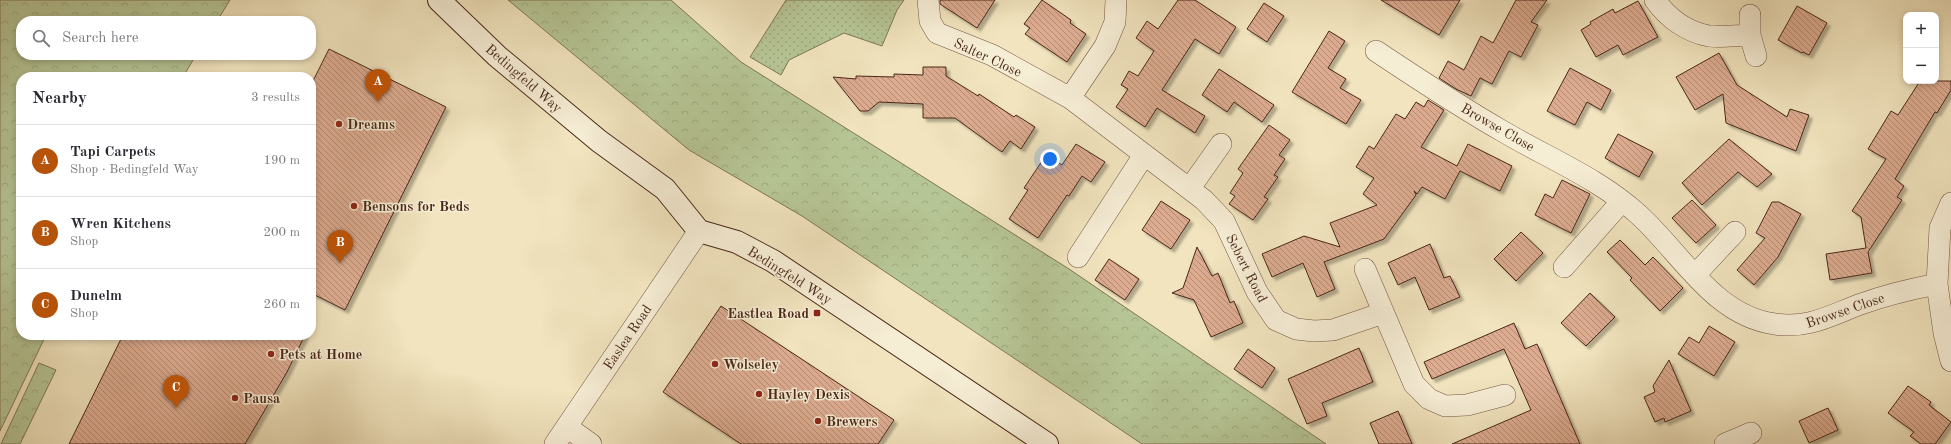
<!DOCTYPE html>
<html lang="en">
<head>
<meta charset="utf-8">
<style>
  :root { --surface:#fff; --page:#f7f7f7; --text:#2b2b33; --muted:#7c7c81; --line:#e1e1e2; --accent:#b45309 }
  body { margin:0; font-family:"Old Standard TT",serif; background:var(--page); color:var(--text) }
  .controls { position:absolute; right:12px; top:12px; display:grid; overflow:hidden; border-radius:8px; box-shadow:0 2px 6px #0003 }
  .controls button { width:36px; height:36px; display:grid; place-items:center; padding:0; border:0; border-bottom:1px solid var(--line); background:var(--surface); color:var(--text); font:20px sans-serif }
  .you { position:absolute; left:1050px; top:159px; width:14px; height:14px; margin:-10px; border:3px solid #fff; border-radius:50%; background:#1a73e8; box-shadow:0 0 0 6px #1a73e833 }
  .badge { display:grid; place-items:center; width:26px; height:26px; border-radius:50%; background:var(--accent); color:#fff; font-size:13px; font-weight:700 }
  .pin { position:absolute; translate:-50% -33px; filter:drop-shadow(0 1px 2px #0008) }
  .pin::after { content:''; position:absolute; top:21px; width:14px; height:12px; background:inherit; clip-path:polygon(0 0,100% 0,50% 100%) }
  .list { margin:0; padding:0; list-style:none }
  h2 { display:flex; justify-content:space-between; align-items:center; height:52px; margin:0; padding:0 16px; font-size:17px }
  h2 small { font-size:13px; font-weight:400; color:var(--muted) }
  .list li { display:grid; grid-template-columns:26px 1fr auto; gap:12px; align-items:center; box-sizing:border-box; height:72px; padding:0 16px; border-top:1px solid var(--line) }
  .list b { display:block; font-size:15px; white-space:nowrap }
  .list p { margin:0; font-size:13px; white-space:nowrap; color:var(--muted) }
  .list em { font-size:13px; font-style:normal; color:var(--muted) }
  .icon { flex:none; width:22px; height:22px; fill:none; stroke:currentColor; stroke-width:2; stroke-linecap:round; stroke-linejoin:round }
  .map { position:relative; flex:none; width:1951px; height:444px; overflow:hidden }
  .search { position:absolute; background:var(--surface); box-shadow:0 2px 6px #0003; left:16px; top:16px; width:300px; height:44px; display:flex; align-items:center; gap:10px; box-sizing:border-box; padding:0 14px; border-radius:16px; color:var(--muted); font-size:15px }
  .panel { position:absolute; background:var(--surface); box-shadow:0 2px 6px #0003; left:16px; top:72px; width:300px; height:268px; border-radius:16px }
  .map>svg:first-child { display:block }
  .grass { fill:url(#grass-dots); stroke:#807656 }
  .forest { fill:url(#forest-crowns); stroke:#807656 }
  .building { fill:url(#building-back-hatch); stroke:#4a2818; filter:url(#shadow) }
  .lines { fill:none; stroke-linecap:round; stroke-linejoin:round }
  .street-casing { stroke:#745742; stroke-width:22 }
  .secondary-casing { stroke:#4a2818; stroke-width:24 }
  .street { stroke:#f6edd5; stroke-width:21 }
  .secondary { stroke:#f6edd5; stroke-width:22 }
  .poi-dot { fill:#8f2418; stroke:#f6edd5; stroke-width:1.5 }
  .labels { text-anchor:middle; stroke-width:3; stroke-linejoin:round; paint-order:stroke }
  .street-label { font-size:14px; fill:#4a2818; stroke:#f6edd5 }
  .poi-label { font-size:14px; font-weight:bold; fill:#4a2818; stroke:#f6edd5; text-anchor:start }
</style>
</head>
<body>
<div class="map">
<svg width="1951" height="444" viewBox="0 0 1951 444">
  <defs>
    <pattern id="grass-dots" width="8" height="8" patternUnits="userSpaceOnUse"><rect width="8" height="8" fill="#b6c595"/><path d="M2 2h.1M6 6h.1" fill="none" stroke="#9ea980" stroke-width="1.8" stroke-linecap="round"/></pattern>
    <pattern id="forest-crowns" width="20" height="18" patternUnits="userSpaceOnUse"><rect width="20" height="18" fill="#b6c595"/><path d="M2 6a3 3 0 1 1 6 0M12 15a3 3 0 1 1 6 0" fill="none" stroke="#9ea980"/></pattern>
    <pattern id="building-back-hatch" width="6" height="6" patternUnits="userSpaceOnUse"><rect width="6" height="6" fill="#dcab90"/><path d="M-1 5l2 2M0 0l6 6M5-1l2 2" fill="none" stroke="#b48b75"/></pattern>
    <filter id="shadow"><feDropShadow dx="3.5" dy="3.5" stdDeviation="1" flood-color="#0004"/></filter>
  </defs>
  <rect width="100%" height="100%" fill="#f1e4be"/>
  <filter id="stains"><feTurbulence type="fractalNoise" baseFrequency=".005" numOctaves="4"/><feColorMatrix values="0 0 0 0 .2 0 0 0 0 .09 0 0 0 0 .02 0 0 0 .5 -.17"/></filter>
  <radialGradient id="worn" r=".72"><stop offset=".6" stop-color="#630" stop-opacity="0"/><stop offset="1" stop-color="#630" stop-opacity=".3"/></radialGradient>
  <path class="grass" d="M786,0H904L897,10L882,46L844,33L789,60L781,75L750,57Z"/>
  <path class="forest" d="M0,0H230L217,21H21V55H196L183,77H21V335H46L0,431Z
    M508,0H671L741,62L1069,269L1326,444H1142L802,216L689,150Z
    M39,363L56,370L20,444H1Z"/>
  <path class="building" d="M940,0H995L977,28L940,4Z
    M1042,0L1071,20L1070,23L1086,34L1067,62L1025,34L1030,28L1024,24Z
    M1178,0H1195L1236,27L1219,54L1195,39L1162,90L1205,116L1195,133L1157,108L1145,127L1116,107L1128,89L1121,85L1129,71L1138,76L1154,51L1136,38L1147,21L1158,29Z
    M1381,0H1460L1439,35Z
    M1516,0H1547L1531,22L1538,25L1521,57L1509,51L1492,84L1480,78L1471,96L1456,89L1439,78L1448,61L1464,70L1481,36L1493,43Z
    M1638,1L1658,37L1623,55L1618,45L1596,57L1581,30L1591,24L1590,22L1613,9L1615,13Z
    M1264,3L1284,16L1267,42L1247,29Z
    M1797,6L1827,23L1809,55L1803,52L1802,53L1778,40Z
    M1329,31L1345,41L1328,68L1346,79L1340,88L1361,100L1346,124L1292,92Z
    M329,49L446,107L345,310L311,293V85Z
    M1719,53L1737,85L1787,117L1790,109L1809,115L1796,151L1726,123L1723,94L1695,110L1676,77Z
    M923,67H946V76L978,96L979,94L1014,117L1016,115L1035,127L1021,149L1010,141L1002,152L955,118H923V104L879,102L868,111H860L833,77L856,79V76L894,77V74L923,75Z
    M1570,68L1611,90L1601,110L1587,102L1575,125L1547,111Z
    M1219,69L1274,105L1262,122L1234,102L1227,112L1202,95Z
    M1920,81H1951V90L1937,113L1935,112L1895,179L1904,186L1897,197L1902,200L1868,252L1872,273L1830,280L1826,254L1866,248L1861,217L1852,211L1886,159L1868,149L1891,111L1898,115Z
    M1428,100L1444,110L1421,147L1457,166L1468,144L1512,166L1500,191L1460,171L1445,199L1422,187L1417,194L1414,191L1416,195L1384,239L1324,262L1335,289L1317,297L1303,263L1272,277L1262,254L1304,236L1340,247L1330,223L1377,205L1363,194L1374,178L1356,167L1369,146L1374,149L1396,114L1405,119L1416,102L1424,107Z
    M1269,125L1290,140L1279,155L1285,159L1274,175L1278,177L1264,197L1268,199L1253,220L1229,204L1235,196L1230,193L1243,173L1238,169Z
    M1618,134L1653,152L1639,177L1605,158Z
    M1729,139L1772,174L1757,187L1738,172L1702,205L1682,183Z
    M1076,144L1105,162L1091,182L1082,176L1069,196L1067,195L1038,238L1009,219L1028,190L1024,188L1046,155L1062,165Z
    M1562,180L1590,194L1571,233L1535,215L1545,194L1553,198Z
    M1692,200L1716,225L1696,243L1672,218Z
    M1161,201L1190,220L1171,249L1142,230Z
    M1772,202H1779L1801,214L1778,257L1754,285L1737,270L1765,238L1756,233Z
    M1521,232L1543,253L1516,281L1494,259Z
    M1620,240L1645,265L1653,257L1683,288L1660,311L1630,280L1632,278L1607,252Z
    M1430,244L1444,278L1450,276L1460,297L1429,310L1415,277L1398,285L1388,263Z
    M1197,247L1212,276L1218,273L1230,303L1234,301L1243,323L1211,337L1194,300L1172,293L1183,288Z
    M1109,259L1139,279L1125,300L1095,280Z
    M1590,293L1615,317L1586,346L1561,323Z
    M721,306L894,420L878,444H741L663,392Z
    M1514,323L1525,349L1537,344L1580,444H1452L1531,410L1504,349L1432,379L1424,362Z
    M1709,326L1735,342L1714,376L1678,354L1689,337L1699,343Z
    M123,335H305L287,372L245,444H69Z
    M1359,348L1373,382L1322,403L1327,416L1307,424L1288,379Z
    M1248,349L1275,368L1262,388L1234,369Z
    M1669,360L1691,411L1665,422L1664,418L1655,422L1644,397L1655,392L1653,386Z
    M1908,386L1931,402L1929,405L1951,422L1935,444H1921L1910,436L1914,432L1888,413Z
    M1828,408L1838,430L1809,443L1799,421Z
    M1398,411L1412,444H1379L1370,423Z"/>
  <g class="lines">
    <g class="street-casing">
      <path id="street" d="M928,0L930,21L937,33L992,55L1070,98
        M1116,0L1115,22L1105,46L1070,98L1204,200L1224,221L1257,292L1276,320L1296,329L1314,331L1333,330L1383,313
        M1655,0C1668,18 1687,32 1709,36C1722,38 1738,35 1750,35
        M1750,15V35L1756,56
        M1376,51C1418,79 1460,107 1504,132C1550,159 1600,179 1639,215C1681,253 1714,316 1775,324C1809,329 1831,315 1861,304C1886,295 1911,289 1937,284
        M1190,188L1221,144
        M1951,203L1940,228L1937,284L1944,333L1951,361
        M1078,257L1144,155
        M1564,267L1622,201
        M1365,269L1414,384L1429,399L1445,406L1467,405L1505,395
        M1695,275L1735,232
        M567,427L591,444
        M555,444L699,231
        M1725,444L1751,433"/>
    </g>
    <g class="secondary-casing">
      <path id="secondary" d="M439,0L497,56L599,141L665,189L699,231L737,242L773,261L1047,444"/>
    </g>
    <use href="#street" class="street"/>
    <use href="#secondary" class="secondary"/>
  </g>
  <g class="poi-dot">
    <circle cx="339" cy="124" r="4"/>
    <circle cx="354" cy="206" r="4"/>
    <rect x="813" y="309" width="8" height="8" rx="2"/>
    <circle cx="271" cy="354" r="4"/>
    <circle cx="715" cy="364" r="4"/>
    <circle cx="759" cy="394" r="4"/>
    <circle cx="235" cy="398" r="4"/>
    <circle cx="818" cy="421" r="4"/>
  </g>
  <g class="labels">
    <g class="street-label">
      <text transform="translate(988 57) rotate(25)" y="5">Salter Close</text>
      <text transform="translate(524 78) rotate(41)" y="5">Bedingfeld Way</text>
      <text transform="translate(1498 127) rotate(30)" y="5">Browse Close</text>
      <text transform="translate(1247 268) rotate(63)" y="5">Sebert Road</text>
      <text transform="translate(790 275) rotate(32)" y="5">Bedingfeld Way</text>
      <text transform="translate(1845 310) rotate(-19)" y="5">Browse Close</text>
      <text transform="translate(627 337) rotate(-56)" y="5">Easlea Road</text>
    </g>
    <g class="poi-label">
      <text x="347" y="129">Dreams</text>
      <text x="362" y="211">Bensons for Beds</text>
      <text x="809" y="318" text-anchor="end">Eastlea Road</text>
      <text x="279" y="359">Pets at Home</text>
      <text x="723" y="369">Wolseley</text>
      <text x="767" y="399">Hayley Dexis</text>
      <text x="243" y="403">Pausa</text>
      <text x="826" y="426">Brewers</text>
    </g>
  </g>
  <rect width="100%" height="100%" filter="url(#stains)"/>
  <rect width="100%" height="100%" fill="url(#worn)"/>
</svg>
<div class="controls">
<button>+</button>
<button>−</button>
</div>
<div class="you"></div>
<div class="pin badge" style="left:378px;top:102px">A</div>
<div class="pin badge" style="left:340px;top:263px">B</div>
<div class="pin badge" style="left:176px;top:408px">C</div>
<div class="search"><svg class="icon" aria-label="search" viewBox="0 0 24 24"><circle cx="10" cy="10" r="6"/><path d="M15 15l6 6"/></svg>Search here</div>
<section class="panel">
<h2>Nearby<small>3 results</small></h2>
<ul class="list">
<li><span class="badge">A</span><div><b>Tapi Carpets</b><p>Shop · Bedingfeld Way</p></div><em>190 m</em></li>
<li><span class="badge">B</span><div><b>Wren Kitchens</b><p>Shop</p></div><em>200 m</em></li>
<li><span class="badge">C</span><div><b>Dunelm</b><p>Shop</p></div><em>260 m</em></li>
</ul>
</section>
</div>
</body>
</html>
